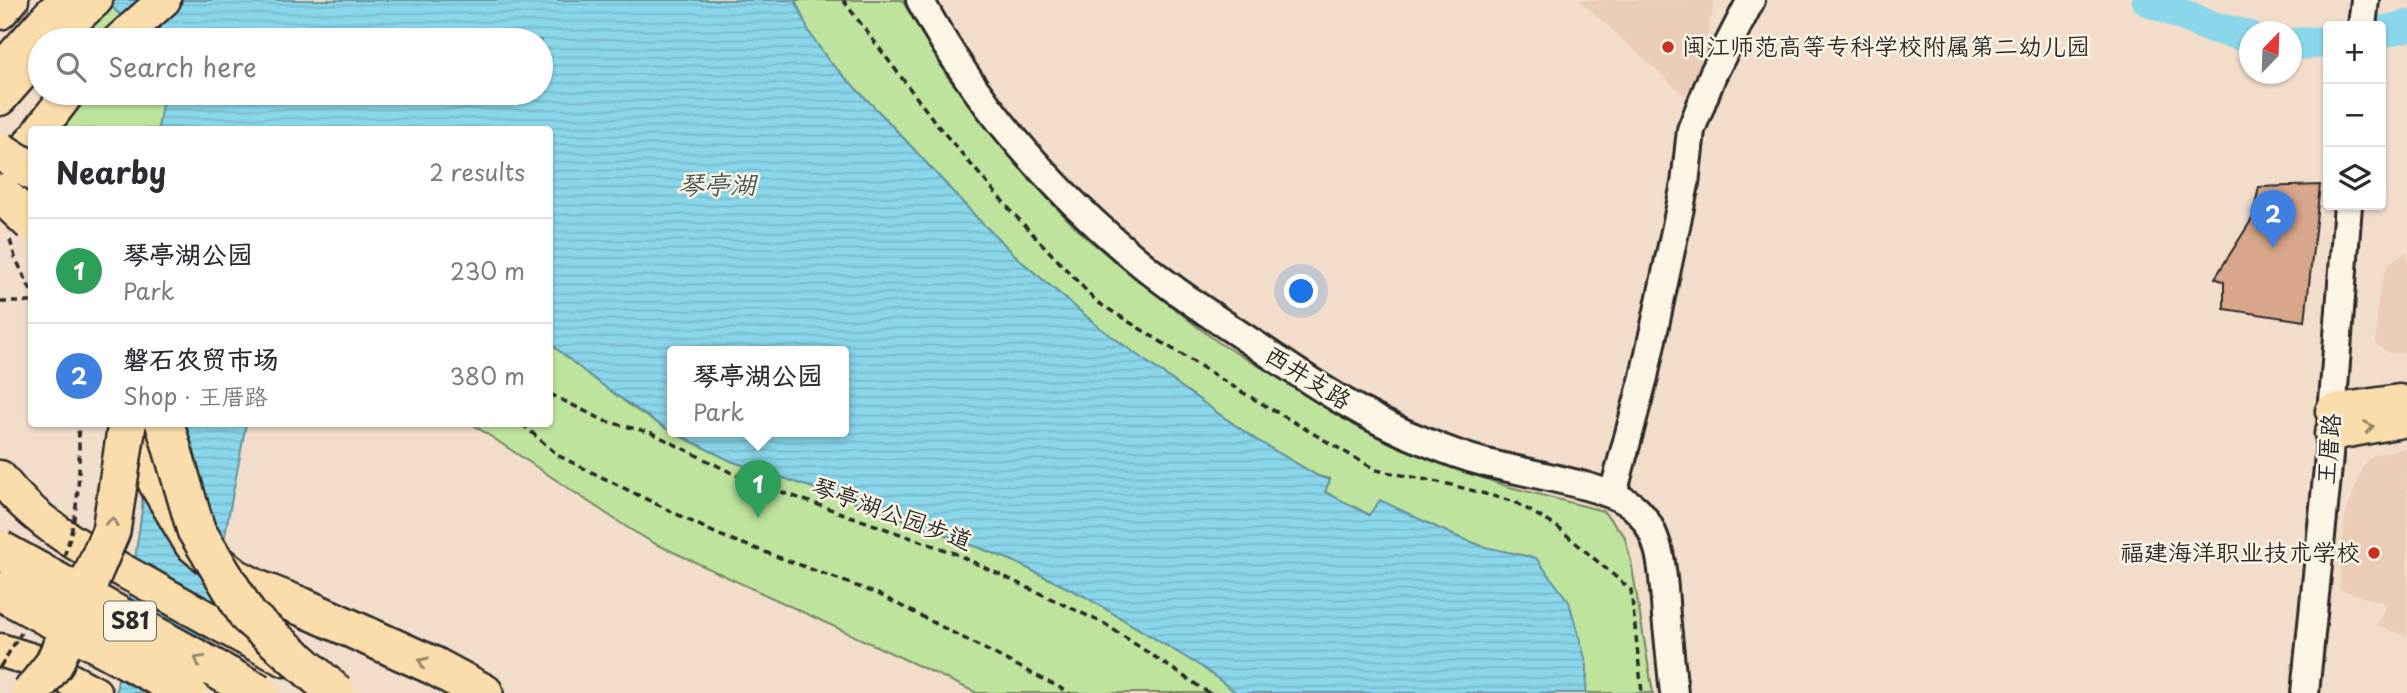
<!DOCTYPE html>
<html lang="en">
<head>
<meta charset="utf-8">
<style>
  :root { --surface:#fff; --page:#f7f7f7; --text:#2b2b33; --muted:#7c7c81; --line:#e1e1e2; --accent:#111827 }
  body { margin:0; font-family:"Playpen Sans","LXGW WenKai TC",sans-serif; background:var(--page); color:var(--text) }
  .controls { position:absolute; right:21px; top:21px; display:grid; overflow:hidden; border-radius:7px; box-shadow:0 2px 5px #0004 }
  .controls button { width:63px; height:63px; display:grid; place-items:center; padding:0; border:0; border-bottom:2px solid var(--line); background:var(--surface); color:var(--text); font:35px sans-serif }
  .compass { position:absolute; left:2239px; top:21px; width:63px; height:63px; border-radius:50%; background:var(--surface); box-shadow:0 2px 5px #0004; rotate:23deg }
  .you { position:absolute; left:1302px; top:292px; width:24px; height:24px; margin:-18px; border:5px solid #fff; border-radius:50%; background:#1a73e8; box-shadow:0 0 0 10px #1a73e833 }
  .badge { display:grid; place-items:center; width:46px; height:46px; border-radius:50%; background:var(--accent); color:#fff; font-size:23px; font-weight:700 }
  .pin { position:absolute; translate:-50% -58px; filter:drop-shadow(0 2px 4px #0008) }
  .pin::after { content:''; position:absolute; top:37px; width:24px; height:21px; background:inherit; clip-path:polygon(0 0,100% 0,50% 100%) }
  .popup { position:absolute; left:667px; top:346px; width:182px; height:91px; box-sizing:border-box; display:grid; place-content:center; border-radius:7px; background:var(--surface); filter:drop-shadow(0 2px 5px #0005); font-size:23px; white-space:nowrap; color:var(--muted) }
  .popup b { font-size:26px; color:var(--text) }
  .popup::after { content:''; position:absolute; left:50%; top:100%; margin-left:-14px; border:14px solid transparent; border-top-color:var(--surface) }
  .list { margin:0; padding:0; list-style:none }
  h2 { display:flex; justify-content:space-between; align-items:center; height:91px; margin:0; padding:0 28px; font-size:30px }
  h2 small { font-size:23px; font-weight:400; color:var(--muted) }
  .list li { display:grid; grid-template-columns:46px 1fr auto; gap:21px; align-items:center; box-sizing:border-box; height:105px; padding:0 28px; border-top:2px solid var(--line) }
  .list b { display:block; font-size:26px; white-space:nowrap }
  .list p { margin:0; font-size:23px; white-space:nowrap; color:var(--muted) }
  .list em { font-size:23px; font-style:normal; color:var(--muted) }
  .icon { flex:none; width:38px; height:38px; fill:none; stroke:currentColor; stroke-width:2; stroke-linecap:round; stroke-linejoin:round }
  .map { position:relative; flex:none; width:2407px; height:693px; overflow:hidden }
  .search { position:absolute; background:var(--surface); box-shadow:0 2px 5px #0004; left:28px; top:28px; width:525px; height:77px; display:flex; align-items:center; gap:18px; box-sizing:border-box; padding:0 24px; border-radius:38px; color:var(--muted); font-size:26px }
  .panel { position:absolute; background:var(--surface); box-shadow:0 2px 5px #0004; left:28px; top:126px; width:525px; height:301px; border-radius:7px }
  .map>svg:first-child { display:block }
  .built { fill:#eaccb7 }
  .park { fill:#bee39d; stroke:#748764; stroke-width:2 }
  .water { fill:url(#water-rules); stroke:#64929e; stroke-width:2 }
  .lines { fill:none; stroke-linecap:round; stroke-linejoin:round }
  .river { stroke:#8ad6ea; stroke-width:32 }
  .building { fill:#d8a68b; stroke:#2b2b2b; stroke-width:2 }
  .minor-casing { stroke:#2b2b2b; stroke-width:32 }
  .major-casing { stroke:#2b2b2b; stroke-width:37 }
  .highway-casing { stroke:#2b2b2b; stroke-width:42 }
  .path { stroke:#2b2b2b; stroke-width:3.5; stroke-dasharray:7 5; stroke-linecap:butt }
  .minor { stroke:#fcf5e5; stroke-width:26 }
  .major { stroke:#fbddab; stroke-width:32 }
  .highway { stroke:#fbddab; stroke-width:37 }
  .highway-bridge-casing { stroke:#2b2b2b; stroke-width:42; stroke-linecap:butt }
  .path-bridge { stroke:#2b2b2b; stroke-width:3.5; stroke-dasharray:7 5; stroke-linecap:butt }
  .highway-bridge { stroke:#fbddab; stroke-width:37 }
  .oneway { stroke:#93846b }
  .poi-dot { fill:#c8321e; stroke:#fcf5e5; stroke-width:2.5 }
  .labels { text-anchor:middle; stroke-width:5; stroke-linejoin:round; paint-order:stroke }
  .shield { fill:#fcf5e5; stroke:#6a6863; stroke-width:2 }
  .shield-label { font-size:23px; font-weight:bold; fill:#2b2b2b }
  .poi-label { font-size:24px; fill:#2b2b2b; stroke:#fcf5e5; text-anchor:start }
  .street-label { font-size:24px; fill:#2b2b2b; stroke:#fcf5e5 }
  .water-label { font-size:26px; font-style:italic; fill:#43565b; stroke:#fcf5e5 }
</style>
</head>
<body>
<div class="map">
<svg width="2407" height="693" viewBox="0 0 2407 693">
  <defs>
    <pattern id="water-rules" width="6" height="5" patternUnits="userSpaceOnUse" patternTransform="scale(1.75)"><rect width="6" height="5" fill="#8ad6ea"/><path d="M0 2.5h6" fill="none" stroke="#77b8c9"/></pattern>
  </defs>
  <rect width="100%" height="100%" fill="#f1ddca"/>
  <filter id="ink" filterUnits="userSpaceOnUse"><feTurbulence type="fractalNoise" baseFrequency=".0143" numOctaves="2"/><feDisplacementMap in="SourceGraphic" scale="14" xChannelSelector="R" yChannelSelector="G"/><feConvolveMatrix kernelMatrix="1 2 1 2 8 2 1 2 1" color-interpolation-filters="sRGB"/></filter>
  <g filter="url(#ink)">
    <path class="built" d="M1579,0H1715L1693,96L1683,94Z
      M2407,252V353H2389L2377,345L2376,340L2379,290L2389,263Z
      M2407,448V636L2376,626L2387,604L2339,589L2345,517L2363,465L2373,455Z"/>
    <path class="park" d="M70,0H105L146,40H105Z
      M795,0H902L946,75L1048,199L1085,237L1195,325L1219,343L1344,416L1434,461L1506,486L1603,511L1624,535L1631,561L1653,693H1586L1587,665L1485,547L1455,536L1380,501L1370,515L1325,492L1330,479L1318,476L1255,439L1219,414L1100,328L1022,262L977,218L885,118L828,61L809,32Z
      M91,93H164L158,129L62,130Z
      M550,343L633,408L672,432L731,461L877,509L1011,560L1084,596L1202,667L1237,693H977L654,543L628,528L472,424H550Z"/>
    <path class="water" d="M105,0H795L809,32L829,61L885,118L977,218L1022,262L1100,328L1219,414L1255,439L1318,476L1330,480L1325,492L1369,515L1380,500L1455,536L1485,547L1536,558L1569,602L1587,665L1586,693H1237L1202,667L1084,596L1011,560L877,509L731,461L673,432H844V352H672V432C629,405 588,377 550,343V130L158,129L164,93H541V40H146Z
      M145,424H246L195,693H116L142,510Z"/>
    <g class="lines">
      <path class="river" d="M2148,0L2208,26L2250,37
        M2381,32L2407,26
        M2292,44L2328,42"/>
    </g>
    <path class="building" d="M2320,185L2305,321L2224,309V282L2215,278L2252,219L2259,187Z"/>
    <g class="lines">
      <g class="minor-casing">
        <path id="minor" d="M920,0C973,99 1047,185 1133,257C1172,290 1216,319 1259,347C1312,383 1366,419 1426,442C1445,450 1464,457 1483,462C1518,472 1613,486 1635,508C1664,535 1663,579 1666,616C1669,642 1671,667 1674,693
          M2362,26L2365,0
          M1613,494L1644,377L1685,184L1691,130L1713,74L1751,0
          M2305,693L2328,467L2348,205"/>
      </g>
      <g class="major-casing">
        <path id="major" d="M0,13L12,0
          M55,37L96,0
          M119,40L164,0
          M0,70L50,14L66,0
          M0,99L36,58
          M40,130L68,93
          M6,185L32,140
          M2332,411L2399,401
          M2331,434L2407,420
          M0,477C38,528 95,555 149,585C194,611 240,636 285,660
          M0,650L32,660L95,693"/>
      </g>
      <g class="highway-casing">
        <path id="highway" d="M140,424L157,482L193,543L234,577L257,589L303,607L434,666L484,693"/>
      </g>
      <path class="path" d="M843,0L938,126L1012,212L1097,302L1242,392L1376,470L1448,484L1515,502L1556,526L1631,590L1642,693
        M10,240L15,257L32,293
        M0,302H32
        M550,394L605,421L652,433L742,478L954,553L1105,624L1209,693
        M522,424L559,456L719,535L878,594L1070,693"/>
      <use href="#minor" class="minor"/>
      <use href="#major" class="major"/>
      <use href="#highway" class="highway"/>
      <g class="highway-bridge-casing">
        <path id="highway-bridge" d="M0,151L32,171
          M0,193L32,223
          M165,424L196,530L248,616L336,693
          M0,550L259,693
          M0,591L188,693
          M31,693L54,664L111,531L127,424"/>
      </g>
      <path class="path-bridge" d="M64,556C79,515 81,467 78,424
        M0,667L21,633"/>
      <use href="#highway-bridge" class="highway-bridge"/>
    </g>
    <defs><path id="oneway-chevron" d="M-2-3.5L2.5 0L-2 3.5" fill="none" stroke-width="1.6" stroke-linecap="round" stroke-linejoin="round" transform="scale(1.75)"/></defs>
    <g class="oneway">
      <use href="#oneway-chevron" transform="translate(2369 427) rotate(-10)"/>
      <use href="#oneway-chevron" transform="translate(112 522) rotate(-79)"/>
      <use href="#oneway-chevron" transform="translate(199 660) rotate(-151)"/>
      <use href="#oneway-chevron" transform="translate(423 662) rotate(-155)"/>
    </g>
  </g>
  <g class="poi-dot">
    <circle cx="1668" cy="47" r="7"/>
    <circle cx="2374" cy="553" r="7"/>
  </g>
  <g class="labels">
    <rect class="shield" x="104" y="601.5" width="52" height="39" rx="5"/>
    <g class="shield-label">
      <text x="130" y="629">S81</text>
    </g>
    <g class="poi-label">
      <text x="1682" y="55">闽江师范高等专科学校附属第二幼儿园</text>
      <text x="2360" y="561" text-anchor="end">福建海洋职业技术学校</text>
    </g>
    <g class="street-label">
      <text transform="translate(1308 378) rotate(32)" y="8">西井支路</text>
      <text transform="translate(2329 449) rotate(-85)" y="8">王厝路</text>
      <text transform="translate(892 514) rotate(20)" y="8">琴亭湖公园步道</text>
    </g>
    <g class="water-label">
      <text x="717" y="194">琴亭湖</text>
    </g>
  </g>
</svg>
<div class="controls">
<button>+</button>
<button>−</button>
<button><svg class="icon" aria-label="layers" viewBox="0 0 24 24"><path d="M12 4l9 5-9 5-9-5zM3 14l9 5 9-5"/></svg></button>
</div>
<svg class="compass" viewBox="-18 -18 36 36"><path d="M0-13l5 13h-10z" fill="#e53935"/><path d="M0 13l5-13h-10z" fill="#7c7c81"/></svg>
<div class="you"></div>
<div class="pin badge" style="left:758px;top:518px;background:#2e9e5b">1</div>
<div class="popup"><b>琴亭湖公园</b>Park</div>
<div class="pin badge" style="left:2273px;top:248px;background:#3f7fe0">2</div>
<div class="search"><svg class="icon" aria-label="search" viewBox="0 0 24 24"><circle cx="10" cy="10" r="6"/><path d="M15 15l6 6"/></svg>Search here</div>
<section class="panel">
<h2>Nearby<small>2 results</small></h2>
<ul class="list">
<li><span class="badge" style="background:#2e9e5b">1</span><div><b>琴亭湖公园</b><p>Park</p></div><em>230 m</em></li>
<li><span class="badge" style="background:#3f7fe0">2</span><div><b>磐石农贸市场</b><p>Shop · 王厝路</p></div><em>380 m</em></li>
</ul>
</section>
</div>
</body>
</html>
